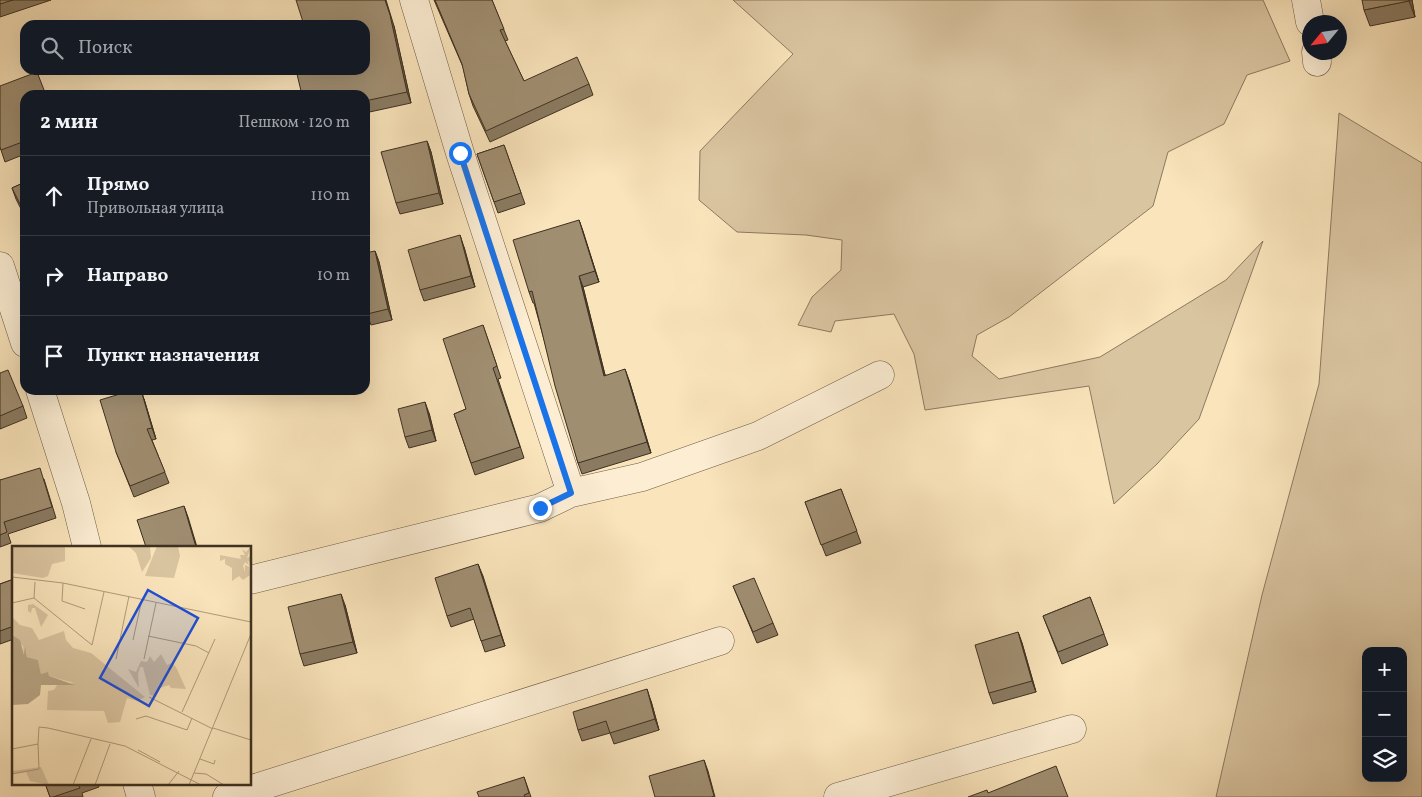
<!DOCTYPE html>
<html lang="ru">
<head>
<meta charset="utf-8">
<style>
  :root { --surface:#171b24; --page:#20242c; --text:#f1f3f6; --muted:#9ea1a6; --line:#363941 }
  body { margin:0; font-family:Vollkorn,serif; background:var(--page); color:var(--text) }
  .controls { position:absolute; right:15px; bottom:15px; display:grid; overflow:hidden; border-radius:10px; box-shadow:0 5px 20px #0002 }
  .controls button { width:45px; height:45px; display:grid; place-items:center; padding:0; border:0; border-bottom:1px solid var(--line); background:var(--surface); color:var(--text); font:25px sans-serif }
  .compass { position:absolute; left:1302px; top:15px; width:45px; height:45px; border-radius:50%; background:var(--surface); box-shadow:0 5px 20px #0002; rotate:241deg }
  .stop { position:absolute; width:15px; height:15px; margin:-11px; border:4px solid #1a73e8; border-radius:50%; background:#fff }
  .stop.end { background:#1a73e8; border-color:#fff; box-shadow:0 1px 5px #0008 }
  .list { margin:0; padding:0; list-style:none }
  h2 { display:flex; justify-content:space-between; align-items:center; height:65px; margin:0; padding:0 20px; font-size:21px }
  h2 small { font-size:16px; font-weight:400; color:var(--muted) }
  .list li { display:grid; grid-template-columns:32px 1fr auto; gap:15px; align-items:center; box-sizing:border-box; height:80px; padding:0 20px; border-top:1px solid var(--line) }
  .list b { display:block; font-size:19px; white-space:nowrap }
  .list p { margin:0; font-size:16px; white-space:nowrap; color:var(--muted) }
  .list em { font-size:16px; font-style:normal; color:var(--muted) }
  .icon { flex:none; width:28px; height:28px; fill:none; stroke:currentColor; stroke-width:2; stroke-linecap:round; stroke-linejoin:round }
  .map { position:relative; flex:none; width:1422px; height:797px; overflow:hidden }
  .search { position:absolute; background:var(--surface); box-shadow:0 5px 20px #0002; left:20px; top:20px; width:350px; height:55px; display:flex; align-items:center; gap:12px; box-sizing:border-box; padding:0 18px; border-radius:15px; color:var(--muted); font-size:19px }
  .panel { position:absolute; background:var(--surface); box-shadow:0 5px 20px #0002; left:20px; top:90px; width:350px; height:305px; border-radius:15px }
  .map>svg:first-child { display:block }
  .green { fill:#dac5a1; stroke:#8c7a61; fill-rule:evenodd }
  .lines { fill:none; stroke-linecap:round; stroke-linejoin:round }
  .minor-casing { stroke:#6d5d48; stroke-width:29 }
  .minor { stroke:#fcedd3; stroke-width:28 }
  .wall { fill:#8a7a61; stroke:#3e3021 }
  .shaded-wall { fill:#70634f; stroke:#3e3021 }
  .building { fill:#a08e71; stroke:#3e3021 }
  .route { stroke:#1a73e8; stroke-width:6 }
  .inset-road { fill:none; stroke:#af9c7d; stroke-width:1 }
  .view { fill:#1d4ed8; fill-opacity:0.15; stroke:#1d4ed8; stroke-width:2.5 }
  .inset-edge { fill:none; stroke:#3e3021; stroke-width:2.5 }
</style>
</head>
<body>
<div class="map">
<svg width="1422" height="797" viewBox="0 0 1422 797">
  <rect width="100%" height="100%" fill="#fae4bb"/>
  <filter id="stains"><feTurbulence type="fractalNoise" baseFrequency=".004" numOctaves="4"/><feColorMatrix values="0 0 0 0 .2 0 0 0 0 .09 0 0 0 0 .02 0 0 0 .5 -.17"/></filter>
  <radialGradient id="worn" r=".72"><stop offset=".6" stop-color="#630" stop-opacity="0"/><stop offset="1" stop-color="#630" stop-opacity=".3"/></radialGradient>
  <path class="green" d="M733,0H1263L1290,61L1247,75L1224,124L1168,152L1153,206L1009,317L977,335L972,356L999,379L1100,357L1226,280L1263,241L1199,419L1157,464L1114,504L1089,386L925,410L914,354L894,314L835,321L831,332L798,325L812,297L841,270L842,240L806,235L737,232L699,200L700,151L793,54Z
    M1339,113L1422,163V797H1216L1262,595L1319,384ZM1366,651H1403V778H1366Z"/>
  <g class="lines">
    <g class="minor-casing">
      <path id="minor" d="M414,0L460,153L571,493
        M1306,0L1310,22
        M1316,52L1317,62
        M0,266L25,343
        M40,390L76,503L87,547
        M250,580L540,508L571,493L642,477L758,436L880,375
        M137,783L141,797
        M227,797L720,641
        M838,797L1072,729"/>
    </g>
    <use href="#minor" class="minor"/>
  </g>
  <path class="wall" d="M0,0H51L0,17Z
    M434,0H492L508,40L505,41L524,81L589,84L593,95L490,142L473,106L469,94L463,67Z
    M1412,0L1415,17L1370,26L1364,10Z
    M394,26L411,103L365,113V95Z
    M25,95V154L5,162L0,147Z
    M427,141L431,152L443,204L400,214L396,203Z
    M504,145L525,204L498,213L477,154Z
    M25,182V217L16,199L12,188Z
    M579,220L599,282L583,287L605,375L629,380L651,453L582,474L578,463L534,303H533L529,292Z
    M464,247L475,287L424,301L420,290Z
    M375,251L379,262L392,320L371,325L367,314Z
    M483,325L501,378L498,379L524,458L475,475L454,414L466,409Z
    M0,373L23,406L27,418L0,429Z
    M144,399L156,439L152,440L169,483L134,497L116,452Z
    M429,413L436,441L409,448L405,437Z
    M44,479L56,518L8,534L11,543L0,547V480Z
    M841,489L861,543L826,556L805,502Z
    M478,564L505,646L485,652L474,619L451,627L447,616Z
    M14,579V639L0,644V584Z
    M733,586L773,623L778,635L757,643Z
    M1090,597L1108,645L1062,664L1043,616Z
    M345,605L357,653L304,666L300,654Z
    M1018,632L1022,643L1036,692L993,704L989,693Z
    M651,701L659,730L614,744L610,733L582,741L578,730Z
    M524,777L531,797H479Z
    M45,783H98L99,787L82,793L83,797H50Z"/>
  <path class="shaded-wall" d="M385,0H386L394,26L411,103L407,92Z
    M1409,0H1412L1415,17L1409,1Z
    M427,141L431,152L443,204L439,193Z
    M579,220L583,231L599,282L595,271Z
    M460,235L464,247L475,287L471,276Z
    M375,251L379,262L392,320L388,309Z
    M579,276L583,287L608,387L604,376Z
    M625,369L629,380L651,453L647,442Z
    M141,390L144,399L156,439L152,428Z
    M425,402L429,413L436,441L432,430Z
    M184,506L188,517L197,547H196Z
    M478,564L483,576L505,646L501,635Z
    M341,594L345,605L357,653L353,642Z
    M1018,632L1022,643L1036,692L1032,681Z
    M647,689L651,701L659,730L655,719Z
    M704,760L708,771L715,797H714Z"/>
  <path class="building" d="M0,0H13L0,4Z
    M296,0H385L390,15L407,92L365,101V95H302L296,70H365V25H304Z
    M435,0H492L504,29L500,30L524,81L577,57L589,84L486,131L469,94L462,64Z
    M1362,0H1409V1L1364,10Z
    M37,72L46,95H25V141L1,150L0,147V86Z
    M427,141L439,193L396,203L381,152Z
    M504,145L521,193L494,202L477,154Z
    M25,182V214L12,188Z
    M579,220L595,271L579,276L604,376L625,369L647,442L578,463L555,386L532,291L529,292L513,240Z
    M460,235L471,276L420,290L408,250Z
    M375,251L388,309L367,314L365,305V253Z
    M483,325L497,366L493,368L520,447L471,463L454,414L466,409L443,339Z
    M8,370L23,406L0,416V373Z
    M133,390H141L152,428L147,429L165,472L130,486L116,452L100,400Z
    M425,402L432,430L405,437L398,409Z
    M40,468L52,507L4,522L7,532L0,535V480Z
    M841,489L857,531L821,545L805,502Z
    M184,506L196,547H146L137,520Z
    M478,564L501,635L481,641L470,608L447,616L435,578Z
    M754,578L773,623L753,632L733,586Z
    M14,579V626L0,631V584Z
    M341,594L353,642L300,654L288,607Z
    M1090,597L1104,634L1058,652L1043,616Z
    M1018,632L1032,681L989,693L975,645Z
    M647,689L655,719L610,733L606,721L578,730L573,712Z
    M704,760L714,796L711,797H655L649,776Z
    M1056,766L1068,797H968L987,790L988,793Z
    M524,777L529,793L524,795L525,797H479L477,792Z
    M45,783H78L80,788L53,797H50Z"/>
  <g class="lines">
    <path class="route" d="M460,153L571,493L540,508"/>
  </g>
  <g transform="translate(12 546)">
    <rect width="239" height="239" fill="#fae4bb"/>
    <path d="M0,0H53V15L40,18L36,30L31,32L0,27ZM116,0H138L139,12L130,26L124,7ZM145,0H166L168,10L162,32L133,30ZM239,0L235,12L239,10V18L235,14L237,19L233,16L231,20L233,26V19L237,21L238,29L231,34L227,30L220,35V22L213,18V13L208,15V9L229,13L228,9H222H233L230,3L234,6ZM21,58L36,69L29,81L23,62H20L19,67L16,65V59ZM0,71L8,79L20,82L27,94L52,85L54,94L61,102L79,107L133,151L125,155L115,152L108,176L96,177L92,165L35,164L36,145L42,144L45,139L62,137L37,130L36,127L29,128L26,114L15,111L14,104L12,110L11,100L0,89ZM149,108L155,119L160,117L164,121L174,143L159,142L157,139L148,142L144,150L138,149L131,121H128L126,128L127,142L116,123L124,126L129,115L135,116L138,110L142,116ZM29,221L37,239L18,235L14,226L0,228V225Z" fill="#dac5a1"/>
    <path d="M0,89L8,94L12,109L13,101L15,111L26,114L29,128L36,126L37,130L63,139H29L28,149L16,158L0,159Z" fill="#baa787"/>
    <path class="inset-road" d="M0,31L51,37L239,76M51,37L50,55L73,63M22,52L80,99L92,46M0,57L22,52L23,36M136,90L184,100L197,107M121,94L130,53M104,113L117,50M132,113L144,57M137,151L201,183M170,166L203,93M124,173L134,170L175,184L180,172M201,182L239,194M0,203L26,198L27,181L36,182L113,200L189,239M126,204L148,216M188,213L202,218L203,214M182,227L194,228L212,239M0,228L27,223L26,198M61,239L79,193M83,239L98,198M156,239L167,225M177,239L239,88"/>
    <path class="view" d="M136,44L186,72L137,160L88,132Z"/>
    <rect width="239" height="239" class="inset-edge"/>
  </g>
  <rect width="100%" height="100%" filter="url(#stains)"/>
  <rect width="100%" height="100%" fill="url(#worn)"/>
</svg>
<div class="controls">
<button>+</button>
<button>−</button>
<button><svg class="icon" aria-label="layers" viewBox="0 0 24 24"><path d="M12 4l9 5-9 5-9-5zM3 14l9 5 9-5"/></svg></button>
</div>
<svg class="compass" viewBox="-18 -18 36 36"><path d="M0-13l5 13h-10z" fill="#e53935"/><path d="M0 13l5-13h-10z" fill="#9ea1a6"/></svg>
<div class="stop" style="left:460px;top:153px"></div>
<div class="stop end" style="left:540px;top:508px"></div>
<div class="search"><svg class="icon" aria-label="search" viewBox="0 0 24 24"><circle cx="10" cy="10" r="6"/><path d="M15 15l6 6"/></svg>Поиск</div>
<section class="panel">
<h2>2 мин<small>Пешком · 120 m</small></h2>
<ul class="list">
<li><svg class="icon" aria-label="ahead" viewBox="0 0 24 24"><path d="M12 20V5M6 11l6-6 6 6"/></svg><div><b>Прямо</b><p>Привольная улица</p></div><em>110 m</em></li>
<li><svg class="icon" aria-label="right" viewBox="0 0 24 24"><path d="M7 20v-9h11M14 6l5 5-5 5"/></svg><div><b>Направо</b></div><em>10 m</em></li>
<li><svg class="icon" aria-label="arrive" viewBox="0 0 24 24"><path d="M6 21V4h12l-3 4 3 4H6"/></svg><div><b>Пункт назначения</b></div></li>
</ul>
</section>
</div>
</body>
</html>
